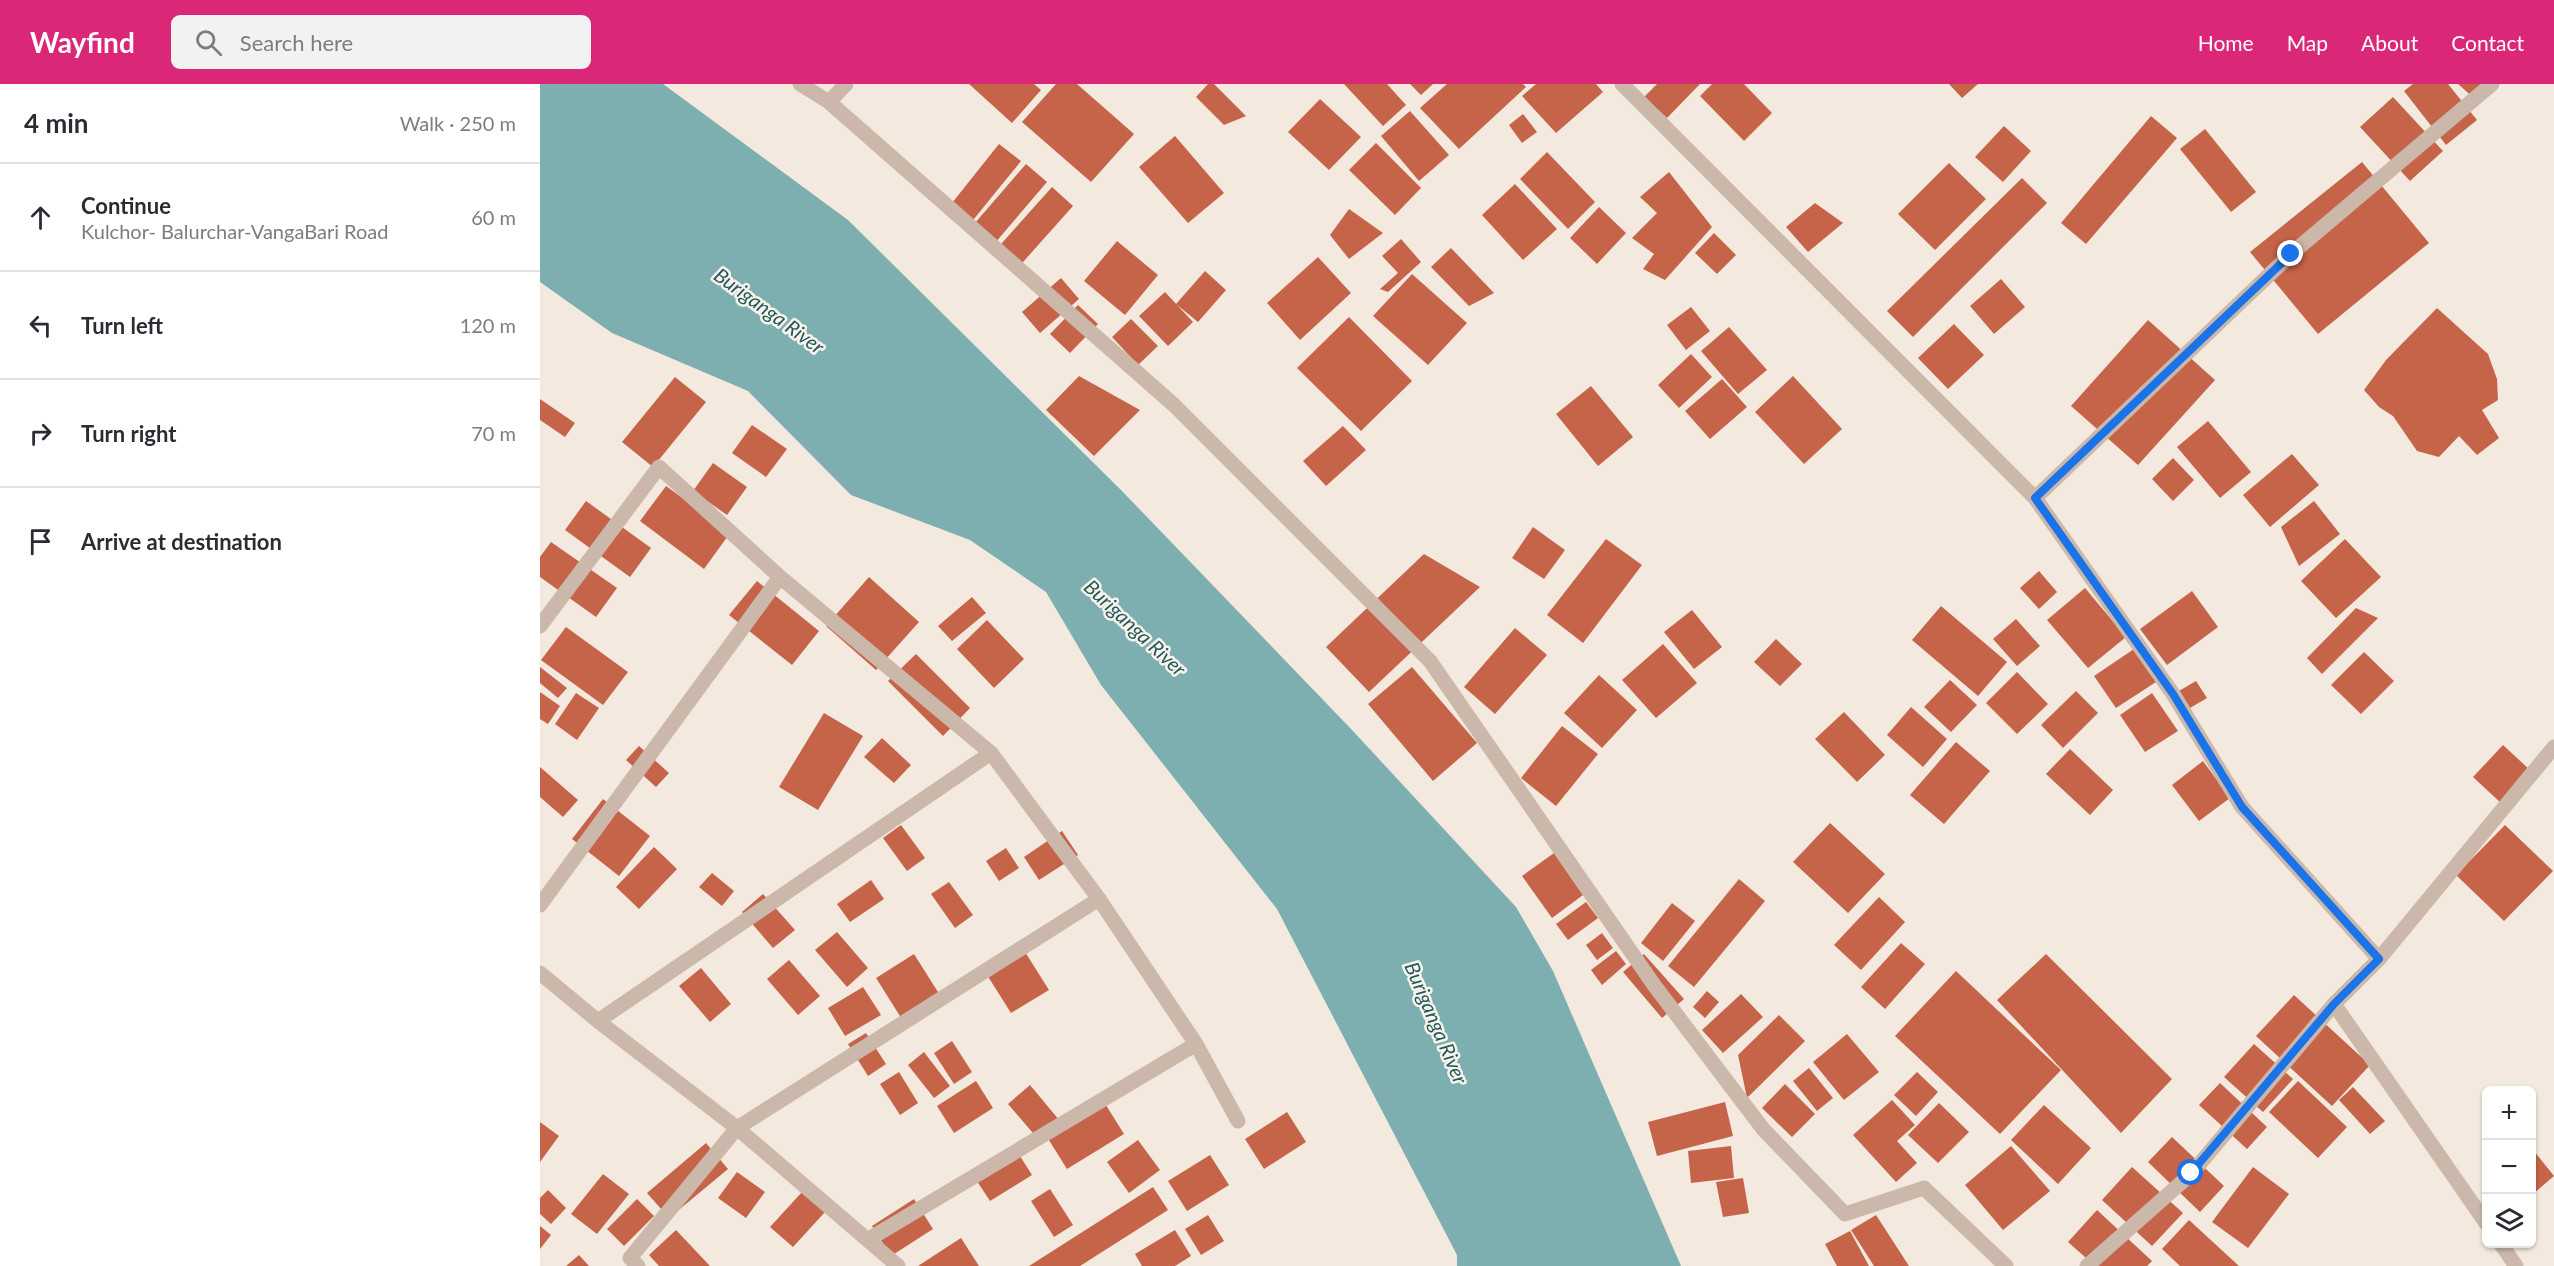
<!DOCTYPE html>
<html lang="en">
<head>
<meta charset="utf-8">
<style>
  :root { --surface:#fff; --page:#f2f2f3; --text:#2b2b33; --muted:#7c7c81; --line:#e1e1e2; --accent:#db2777 }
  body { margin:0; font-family:Lato,sans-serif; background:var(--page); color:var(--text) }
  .controls { position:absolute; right:18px; bottom:18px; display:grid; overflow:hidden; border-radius:9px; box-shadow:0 2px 4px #0004 }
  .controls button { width:54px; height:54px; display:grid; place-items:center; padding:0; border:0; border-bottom:2px solid var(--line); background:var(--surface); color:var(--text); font:30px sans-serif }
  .stop { position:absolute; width:18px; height:18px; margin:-14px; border:4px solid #1a73e8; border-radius:50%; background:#fff }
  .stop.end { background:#1a73e8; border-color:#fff; box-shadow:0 2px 6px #0008 }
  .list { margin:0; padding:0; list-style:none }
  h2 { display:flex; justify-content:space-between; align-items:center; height:78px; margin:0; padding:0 24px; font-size:26px }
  h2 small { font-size:20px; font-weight:400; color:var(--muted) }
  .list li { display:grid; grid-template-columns:39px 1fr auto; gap:18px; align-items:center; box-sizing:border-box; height:108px; padding:0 24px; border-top:2px solid var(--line) }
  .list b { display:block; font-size:22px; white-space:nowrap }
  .list p { margin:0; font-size:20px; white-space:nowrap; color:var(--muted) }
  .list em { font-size:20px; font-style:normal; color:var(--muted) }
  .icon { flex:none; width:33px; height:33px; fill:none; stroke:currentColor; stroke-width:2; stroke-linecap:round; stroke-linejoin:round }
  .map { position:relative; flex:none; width:2014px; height:1182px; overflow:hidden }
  header { display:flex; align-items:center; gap:36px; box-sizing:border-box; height:84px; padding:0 30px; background:var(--accent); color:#fff }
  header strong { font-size:28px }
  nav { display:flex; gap:33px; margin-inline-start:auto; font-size:21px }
  .search { width:420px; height:54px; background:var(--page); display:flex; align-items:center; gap:15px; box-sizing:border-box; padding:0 21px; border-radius:9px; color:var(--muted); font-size:22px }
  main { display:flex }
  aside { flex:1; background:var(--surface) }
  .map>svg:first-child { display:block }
  .water { fill:#7dafb0 }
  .building { fill:#c66449 }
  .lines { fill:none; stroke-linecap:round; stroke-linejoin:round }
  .minor { stroke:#cbb8aa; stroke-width:15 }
  .route { stroke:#1a73e8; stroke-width:8 }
  .labels { text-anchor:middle; stroke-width:5; stroke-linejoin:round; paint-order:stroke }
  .water-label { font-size:20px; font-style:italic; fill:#1f585b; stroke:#faf3eb }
</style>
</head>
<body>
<header>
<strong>Wayfind</strong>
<div class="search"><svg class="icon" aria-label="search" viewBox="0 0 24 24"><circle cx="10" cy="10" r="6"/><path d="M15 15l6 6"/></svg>Search here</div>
<nav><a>Home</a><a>Map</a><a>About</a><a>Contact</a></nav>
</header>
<main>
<aside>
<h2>4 min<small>Walk · 250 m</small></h2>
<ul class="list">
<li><svg class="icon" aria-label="ahead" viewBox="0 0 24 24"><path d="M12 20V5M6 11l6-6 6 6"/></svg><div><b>Continue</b><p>Kulchor- Balurchar-VangaBari Road</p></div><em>60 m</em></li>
<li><svg class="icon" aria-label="left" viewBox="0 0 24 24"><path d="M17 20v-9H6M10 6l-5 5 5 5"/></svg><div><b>Turn left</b></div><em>120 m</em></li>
<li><svg class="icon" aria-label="right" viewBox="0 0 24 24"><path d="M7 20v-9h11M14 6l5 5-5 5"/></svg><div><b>Turn right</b></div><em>70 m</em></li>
<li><svg class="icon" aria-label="arrive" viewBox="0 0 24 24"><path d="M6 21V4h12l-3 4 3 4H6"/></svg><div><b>Arrive at destination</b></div></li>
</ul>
</aside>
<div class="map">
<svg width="2014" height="1182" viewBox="0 0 2014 1182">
  <rect width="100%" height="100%" fill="#f3e9de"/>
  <path class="water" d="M0,0H123L308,136L582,407L812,646L976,823L1013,887L1141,1182H917V1171L737,825L561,601L506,508L430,456L311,411L208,307L72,249L0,198Z"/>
  <path class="building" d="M429,0H494L501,6L472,39Z
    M516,0H537L594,50L551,98L482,38Z
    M668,0H674L706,32L684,41L656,13Z
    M804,0H847L866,21L843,42Z
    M870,0H893L881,11Z
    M907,0H983L986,3L919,65L880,24Z
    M996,0H1056L1063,8L1016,49L982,12Z
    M1117,0H1160L1127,34L1104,13Z
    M1172,0H1204L1232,29L1204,57L1160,12Z
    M1409,0H1438L1422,14Z
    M1873,0H1908L1937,36L1906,61L1864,7Z
    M1918,0H1949L1935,15Z
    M1853,13L1903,67L1870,97L1820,43Z
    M780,15L821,53L789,86L748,48Z
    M870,27L909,71L879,97L841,52Z
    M983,30L997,48L982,59L969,41Z
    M1611,32L1637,54L1546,160L1521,139Z
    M1464,42L1491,67L1463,98L1435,73Z
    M1665,45L1716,108L1691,128L1640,65Z
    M635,52L684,109L648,139L599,83Z
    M836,59L881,104L855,131L809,86Z
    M459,60L481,77L425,146L404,129Z
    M1007,68L1055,118L1028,145L980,95Z
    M1822,78L1889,159L1778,250L1710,168Z
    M1409,79L1446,115L1395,166L1358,130Z
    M486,80L507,98L449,166L428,147Z
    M1129,88L1172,143L1125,196L1103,185L1114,170L1092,154L1117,129L1100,113Z
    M1482,94L1507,119L1373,253L1347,227Z
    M975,100L1017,145L983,176L942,131Z
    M512,103L533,122L475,187L454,168Z
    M1275,119L1303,139L1268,168L1246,143Z
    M1059,123L1086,149L1057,180L1030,154Z
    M809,125L843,149L809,175L790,151Z
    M1174,149L1196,171L1177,190L1155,169Z
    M861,155L881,178L848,208L840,205L858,189L842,172Z
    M577,157L618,191L585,231L544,197Z
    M911,164L954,209L929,222L891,183Z
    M778,173L811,209L760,256L727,219Z
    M665,187L686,206L658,238L636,220Z
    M872,190L927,239L888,281L833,232Z
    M521,194L539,215L500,249L482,228Z
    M1461,195L1485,223L1454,250L1430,222Z
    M625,208L653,238L628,262L599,232Z
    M538,221L558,240L530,269L510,250Z
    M1151,223L1170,247L1146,266L1127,241Z
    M1897,224L1948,270L1957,295L1958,316L1942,326L1959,354L1937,371L1919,352L1899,373L1877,367L1853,332L1839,323L1824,306L1846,276Z
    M809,233L872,297L821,347L757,284Z
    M591,235L618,262L598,281L572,253Z
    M1608,236L1675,296L1598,381L1531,322Z
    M1414,240L1444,271L1408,305L1378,274Z
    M1189,243L1227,286L1198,310L1161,267Z
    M1151,270L1172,293L1139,324L1118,301Z
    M539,292L600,326L554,372L506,326Z
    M1253,292L1302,345L1264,380L1215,328Z
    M135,293L166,318L113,383L82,358Z
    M1182,295L1207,323L1170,355L1145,327Z
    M1051,302L1093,353L1058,382L1016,330Z
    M0,315L35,339L25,353L0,336Z
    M1668,337L1711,388L1680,414L1637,363Z
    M212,341L247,365L226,393L192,369Z
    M803,342L826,366L786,402L763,377Z
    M1752,370L1779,401L1730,443L1703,411Z
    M1633,374L1654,396L1633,417L1612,395Z
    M173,379L207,403L187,431L153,407Z
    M126,402L190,449L164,485L100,437Z
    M46,417L111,464L90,493L25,446Z
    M1774,417L1800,450L1759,482L1741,443Z
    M993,443L1025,466L1004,495L972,474Z
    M1066,455L1102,481L1043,559L1007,531Z
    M1805,455L1841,493L1796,534L1761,497Z
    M11,458L77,504L56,533L0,493V473Z
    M884,470L940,503L829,608L786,563Z
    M1499,487L1517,508L1499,525L1480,504Z
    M329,493L379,538L336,586L286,542Z
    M217,497L279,547L252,581L189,531Z
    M1545,504L1586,553L1548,584L1507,536Z
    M1652,507L1678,543L1627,581L1600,545Z
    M432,513L446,529L412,557L398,542Z
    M1401,522L1467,578L1438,612L1372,556Z
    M1816,524L1838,534L1782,590L1767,574Z
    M1152,526L1182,563L1154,585L1124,548Z
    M1476,535L1500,562L1477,582L1453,555Z
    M447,536L484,575L454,604L417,565Z
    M26,543L88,588L63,621L1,576Z
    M975,544L1007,571L955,630L924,603Z
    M1236,555L1262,580L1240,602L1214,578Z
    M1123,560L1157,599L1116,634L1082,596Z
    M1594,565L1616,598L1576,624L1554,592Z
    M1824,568L1854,597L1821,630L1791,601Z
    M376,570L430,624L403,652L348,597Z
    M0,583L27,604L18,614L0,599Z
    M872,583L937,659L893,697L828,620Z
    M1477,588L1508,620L1477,650L1446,619Z
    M1059,591L1097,626L1062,664L1024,629Z
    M1410,596L1437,621L1411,648L1384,623Z
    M1656,597L1667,614L1650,624L1639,607Z
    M1536,607L1558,629L1523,664L1501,641Z
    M0,608L20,622L8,640L0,635Z
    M36,609L59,624L37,656L15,640Z
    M1612,609L1638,647L1605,668L1580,631Z
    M1371,623L1407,655L1383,683L1347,651Z
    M1304,628L1345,671L1317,698L1275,655Z
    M284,629L323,652L278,726L239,703Z
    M1022,642L1058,670L1016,722L981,694Z
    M342,654L371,681L354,699L324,673Z
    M1416,658L1450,687L1404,740L1370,711Z
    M1963,661L1991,687L1961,719L1933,693Z
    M99,662L129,689L116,703L86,676Z
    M1530,665L1573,706L1550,731L1506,690Z
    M1663,677L1690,714L1659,737L1632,701Z
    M0,683L38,716L23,733L0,713Z
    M63,715L110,752L79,792L32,755Z
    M1290,739L1345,790L1308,829L1253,778Z
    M361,741L385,774L367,787L343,754Z
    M1965,741L2013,787L1964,837L1916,791Z
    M522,747L538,771L499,796L484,773Z
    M114,763L137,785L99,825L76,803Z
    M466,764L479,784L459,797L446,777Z
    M1014,769L1043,811L1012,834L982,792Z
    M172,789L194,807L182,822L159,803Z
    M1199,795L1225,817L1154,903L1128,882Z
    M331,796L344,815L310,838L297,820Z
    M409,798L433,831L415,844L391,810Z
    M223,810L255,846L233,864L202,828Z
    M1339,813L1365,838L1321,886L1294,861Z
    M1046,818L1058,834L1028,856L1016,840Z
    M1132,819L1155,837L1123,877L1101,859Z
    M297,848L328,884L307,903L275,866Z
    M1062,849L1073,864L1057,876L1046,861Z
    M1361,859L1385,880L1345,925L1321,903Z
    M480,860L509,906L471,929L442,883Z
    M1076,867L1086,880L1062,901L1051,886Z
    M374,870L403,916L365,940L336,894Z
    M1104,870L1144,915L1122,934L1083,888Z
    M1506,870L1632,995L1581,1049L1457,916Z
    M249,876L280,912L258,931L227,895Z
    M161,884L191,920L170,938L139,902Z
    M1416,887L1521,986L1460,1050L1355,952Z
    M323,903L341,931L305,952L288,924Z
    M1167,907L1179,918L1165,934L1153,923Z
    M1201,910L1223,933L1183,969L1162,946Z
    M1754,911L1830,981L1792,1022L1716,952Z
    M1239,931L1265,957L1207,1014L1198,971Z
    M326,949L346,980L328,992L308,960Z
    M1307,950L1339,988L1304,1016L1273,978Z
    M412,957L432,988L414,1000L394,969Z
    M1714,960L1753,995L1723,1028L1684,993Z
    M384,968L410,1002L394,1014L368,981Z
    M1269,984L1293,1014L1277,1027L1253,997Z
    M359,988L378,1019L360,1031L340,1000Z
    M1377,988L1398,1008L1376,1032L1354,1011Z
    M436,997L453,1024L414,1049L397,1022Z
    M1758,997L1807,1043L1778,1074L1729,1028Z
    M1680,999L1727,1043L1707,1065L1659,1021Z
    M1245,1000L1275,1030L1252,1053L1222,1024Z
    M490,1001L520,1037L498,1055L468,1020Z
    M1813,1003L1845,1037L1830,1050L1799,1016Z
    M1352,1016L1375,1041L1357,1057L1377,1079L1356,1098L1313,1051Z
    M564,1018L584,1050L527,1085L507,1053Z
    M1185,1018L1193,1052L1117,1072L1108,1038Z
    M1399,1019L1429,1048L1398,1079L1368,1051Z
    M1504,1021L1551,1064L1518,1100L1471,1056Z
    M747,1028L766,1058L724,1085L705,1055Z
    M0,1038L19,1052L0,1078Z
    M1632,1053L1684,1102L1660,1128L1608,1078Z
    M598,1056L620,1086L589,1109L567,1078Z
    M166,1059L188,1085L129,1134L107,1109Z
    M473,1061L492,1091L450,1117L431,1088Z
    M1191,1062L1194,1094L1151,1099L1148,1067Z
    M1471,1062L1510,1107L1463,1146L1425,1101Z
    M1994,1067L2014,1092L1992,1111V1070Z
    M670,1071L689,1101L647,1127L628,1097Z
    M1592,1083L1643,1129L1612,1162L1562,1116Z
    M1713,1083L1749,1110L1708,1164L1672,1138Z
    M197,1088L225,1108L206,1134L178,1114Z
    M63,1090L89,1110L57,1150L31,1130Z
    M1203,1094L1209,1129L1183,1133L1176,1098Z
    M613,1103L628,1126L540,1182H489Z
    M510,1105L533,1141L514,1153L491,1117Z
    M8,1106L26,1124L11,1140L0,1130V1114Z
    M262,1108L285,1128L253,1163L230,1143Z
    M97,1115L114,1132L84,1162L67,1145Z
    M374,1115L393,1145L351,1172L332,1142Z
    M1557,1126L1612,1177L1607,1182H1555L1528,1158Z
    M668,1131L684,1157L661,1171L645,1145Z
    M1336,1131L1369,1182H1334L1311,1146Z
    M1649,1136L1699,1182H1640L1622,1165Z
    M0,1142L11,1151L0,1165Z
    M136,1146L170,1182H119L109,1171Z
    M635,1146L651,1172L635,1182H602L595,1170Z
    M1310,1147L1329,1182H1297L1285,1160Z
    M421,1154L439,1182H378Z
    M39,1171L49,1182H26Z"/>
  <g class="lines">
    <path class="minor" d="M260,0L289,18L634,321L890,577L1114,901L1223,1045L1305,1130L1384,1104L1466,1182
      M1082,0L1495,414L1633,610L1702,723L1839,875
      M289,18L306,0
      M1495,414L1751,170L1952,0
      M0,542L119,383L240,493L451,669
      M0,821L240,493
      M0,889L58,937L197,1044L358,1182
      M1794,920L1946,1139
      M58,937L451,669L559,815L656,960L698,1037
      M329,1155L656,960
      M1961,1160L1976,1182
      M98,1182L90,1174L197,1044L559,815
      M1547,1182L1651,1090L1794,920L1839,875L2014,663"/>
  </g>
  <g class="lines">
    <path class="route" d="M1651,1089L1794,920L1839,875L1702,723L1633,610L1495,414L1751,170"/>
  </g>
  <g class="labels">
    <g class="water-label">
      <text transform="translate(229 227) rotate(36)" y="7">Buriganga River</text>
      <text transform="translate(595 544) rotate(43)" y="7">Buriganga River</text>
      <text transform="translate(896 939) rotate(67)" y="7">Buriganga River</text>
    </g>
  </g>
</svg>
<div class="controls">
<button>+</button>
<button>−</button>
<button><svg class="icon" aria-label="layers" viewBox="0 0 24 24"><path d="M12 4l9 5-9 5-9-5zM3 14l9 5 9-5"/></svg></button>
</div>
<div class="stop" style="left:1651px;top:1089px"></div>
<div class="stop end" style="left:1751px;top:170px"></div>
</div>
</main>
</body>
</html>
